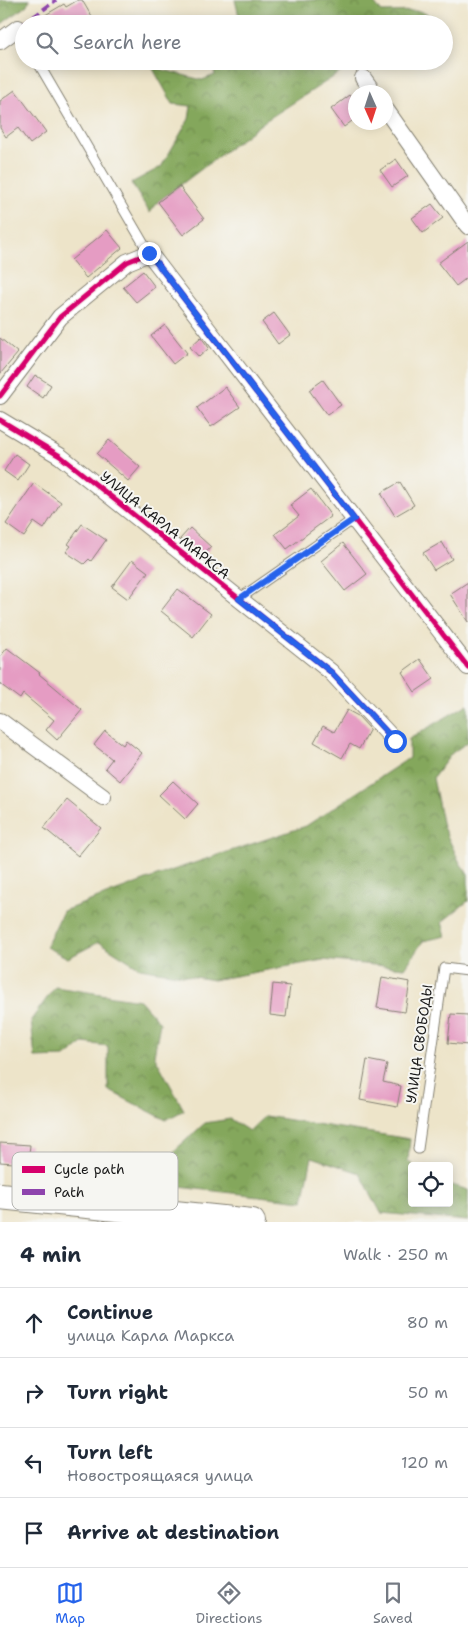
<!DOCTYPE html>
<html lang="en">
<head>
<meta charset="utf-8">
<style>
  :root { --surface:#fff; --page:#f6f6f7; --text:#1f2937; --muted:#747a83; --line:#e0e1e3; --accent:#2563eb }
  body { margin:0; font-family:"Shantell Sans",sans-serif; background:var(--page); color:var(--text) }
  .controls { position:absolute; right:15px; bottom:15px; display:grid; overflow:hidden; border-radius:5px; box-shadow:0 2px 12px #0003 }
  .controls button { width:45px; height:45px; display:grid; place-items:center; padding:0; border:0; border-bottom:1px solid var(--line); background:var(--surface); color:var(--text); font:25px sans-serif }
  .compass { position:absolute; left:348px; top:85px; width:45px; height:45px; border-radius:50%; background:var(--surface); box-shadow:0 2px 12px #0003; rotate:177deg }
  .stop { position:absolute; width:15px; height:15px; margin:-11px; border:4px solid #2563eb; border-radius:50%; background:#fff }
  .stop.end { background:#2563eb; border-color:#fff; box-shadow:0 1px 5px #0008 }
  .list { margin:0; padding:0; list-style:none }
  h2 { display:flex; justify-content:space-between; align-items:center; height:65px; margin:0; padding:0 20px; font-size:21px }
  h2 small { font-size:16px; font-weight:400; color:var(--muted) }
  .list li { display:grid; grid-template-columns:32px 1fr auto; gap:15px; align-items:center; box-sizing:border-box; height:70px; padding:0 20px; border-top:1px solid var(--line) }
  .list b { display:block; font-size:19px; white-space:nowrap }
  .list p { margin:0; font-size:16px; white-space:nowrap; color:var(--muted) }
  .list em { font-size:16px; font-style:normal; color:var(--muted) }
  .icon { flex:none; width:28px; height:28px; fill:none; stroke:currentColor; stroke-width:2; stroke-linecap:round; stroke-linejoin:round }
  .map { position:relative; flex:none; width:468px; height:1222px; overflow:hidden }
  .search { position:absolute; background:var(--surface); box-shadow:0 2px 12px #0003; left:15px; right:15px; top:15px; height:55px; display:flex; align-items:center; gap:12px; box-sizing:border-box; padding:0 18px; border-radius:28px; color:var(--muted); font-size:19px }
  .sheet { height:345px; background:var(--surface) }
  nav { display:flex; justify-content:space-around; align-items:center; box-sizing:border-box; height:70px; border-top:1px solid var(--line); background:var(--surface); font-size:14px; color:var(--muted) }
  nav a { display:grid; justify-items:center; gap:2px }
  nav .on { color:var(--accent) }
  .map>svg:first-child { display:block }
  .forest { fill:url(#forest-crowns); stroke:#50623c }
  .building { fill:#e59cc3 }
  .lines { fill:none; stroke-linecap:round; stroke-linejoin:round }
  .service-casing { stroke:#848072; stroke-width:11 }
  .minor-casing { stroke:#848072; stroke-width:18 }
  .primary-casing { stroke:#848072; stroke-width:28 }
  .service { stroke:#fff; stroke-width:9 }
  .minor { stroke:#fff; stroke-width:16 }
  .primary { stroke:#fff; stroke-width:26 }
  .quiet { stroke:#8e44ad; stroke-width:4; stroke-dasharray:8 4; stroke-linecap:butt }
  .cycleway-casing { stroke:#f6f6f2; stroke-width:8 }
  .cycleway { stroke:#d6006c; stroke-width:5 }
  .route { stroke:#2563eb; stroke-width:6 }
  .labels { text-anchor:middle; stroke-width:4; stroke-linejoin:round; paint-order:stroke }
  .street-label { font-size:14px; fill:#1c1c1c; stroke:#f6f6f2 }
  .key { fill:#f6f6f2; stroke:#b5b5b2; stroke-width:1 }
  .key-label { font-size:14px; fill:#1c1c1c }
</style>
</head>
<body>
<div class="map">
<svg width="468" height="1222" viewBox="0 0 468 1222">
  <defs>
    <pattern id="forest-crowns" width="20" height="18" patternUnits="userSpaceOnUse" patternTransform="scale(1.25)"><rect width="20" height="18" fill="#84a75c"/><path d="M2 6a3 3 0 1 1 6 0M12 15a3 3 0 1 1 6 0" fill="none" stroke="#6b874b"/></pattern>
  </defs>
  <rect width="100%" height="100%" fill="#f6f6f2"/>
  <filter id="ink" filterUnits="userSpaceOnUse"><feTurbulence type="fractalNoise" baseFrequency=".02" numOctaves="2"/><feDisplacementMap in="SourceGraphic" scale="10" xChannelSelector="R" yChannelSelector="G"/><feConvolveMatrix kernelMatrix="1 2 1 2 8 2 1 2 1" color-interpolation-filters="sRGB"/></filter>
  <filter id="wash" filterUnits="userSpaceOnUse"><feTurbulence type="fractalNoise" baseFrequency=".0096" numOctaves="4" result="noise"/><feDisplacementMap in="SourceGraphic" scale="20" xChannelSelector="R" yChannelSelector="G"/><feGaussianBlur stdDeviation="1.12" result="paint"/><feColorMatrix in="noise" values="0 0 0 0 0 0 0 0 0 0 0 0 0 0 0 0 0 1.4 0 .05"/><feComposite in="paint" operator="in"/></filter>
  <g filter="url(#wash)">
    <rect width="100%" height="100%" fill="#ede4c9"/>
    <path class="forest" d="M0,0H30L26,6L0,25Z
      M235,0H371L382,12L419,11L434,17L431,24H237L239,16Z
      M210,61H358L265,121L158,202L150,213L131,183L161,167L189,119L191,106L173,104L152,67L202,80L215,75Z
      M468,704V742L452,753L433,778L443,827L460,863L468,874V901L442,922L446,936L423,941L405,968L323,960L213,980L140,968L99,942L68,958L46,947L63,911L173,870L306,826L409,758V739Z
      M55,987L140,1000L160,1023L154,1055L184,1110L166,1120L108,1090V1046L83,1043L65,1057L35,1058L31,1020Z
      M265,1116L410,1139L408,1161L414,1166H412V1203H449V1184L468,1190V1221L381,1213L360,1173L312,1157L303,1201L179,1187L174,1151L205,1123L230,1119L249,1131Z"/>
    <g id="blocks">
      <path class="building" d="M78,0H82L96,24H30L64,4L66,7Z
        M15,90L46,132L30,144L18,128L6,137L0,128V101Z
        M350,95L356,102V118L344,127L331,109Z
        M396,159L408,176L392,187L380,170Z
        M179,186L204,219L183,235L158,202Z
        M432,204L443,218L423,233L412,218Z
        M107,230L122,248L86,278L71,260Z
        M468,241V277L456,286L438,263Z
        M143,271L155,287L136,302L123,287Z
        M274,313L290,335L278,344L262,322Z
        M165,325L187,353L173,364L151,336Z
        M201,337L209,348L199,357L190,347Z
        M0,338L18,353L0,374Z
        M35,375L51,385L43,398L27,387Z
        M323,380L341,405L327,415L309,390Z
        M225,387L240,407L211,427L197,408Z
        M109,440L140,467L128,481L97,454Z
        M15,454L29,464L18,481L4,471Z
        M400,482L414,505L395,516L381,493Z
        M34,483L61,502L44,529L34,522L24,537L6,524Z
        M311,489L331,516L287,549L275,534L299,516L290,505Z
        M82,524L106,540L91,561L89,559L84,564L66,552L71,546L68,544Z
        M190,528L211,547L202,557L180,539Z
        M442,542L452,559L434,570L423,553Z
        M343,543L367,574L345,591L321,561Z
        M132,560L148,572L128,599L112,587Z
        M468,582V622L450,594Z
        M178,589L211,614L193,637L161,611Z
        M7,648L40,673L39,674L82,710L57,740L46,730L54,720L23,694L20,699L0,684V657Z
        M420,659L434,679L415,692L402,672Z
        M347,710L358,716L370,729L359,749L350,744L342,758L314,742L323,726L334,732Z
        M105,731L123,745L126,740L142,753L120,781L105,768L112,759L94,745Z
        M173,781L198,804L185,819L159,795Z
        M67,800L101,828L78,856L44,828Z
        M382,977L410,982L405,1012L377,1008Z
        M273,984L290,986L286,1017L270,1015Z
        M451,1014L468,1015V1045L448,1043Z
        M367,1060L387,1064L383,1082L401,1086L397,1107L360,1100Z
        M0,1143L30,1145L28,1164L0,1162Z"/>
    </g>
  </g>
  <g filter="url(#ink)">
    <use href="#blocks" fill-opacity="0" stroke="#848072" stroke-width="1"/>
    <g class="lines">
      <g class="service-casing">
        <path id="service" d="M37,61L149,253
          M239,599L354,519
          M418,1149L444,968L468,971"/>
      </g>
      <g class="minor-casing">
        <path id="minor" d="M0,41L18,28
          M363,78L373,92
          M386,110L468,226
          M0,396L60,317L127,262L149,253L468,667
          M0,420L60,456L331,672L395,741
          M0,721L103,797"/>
      </g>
      <g class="primary-casing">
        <path id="primary" d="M0,1196L252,1222"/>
      </g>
      <use href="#service" class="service"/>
      <use href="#minor" class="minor"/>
      <use href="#primary" class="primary"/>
      <path class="quiet" d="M24,24L56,0"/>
      <g class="cycleway-casing">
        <path id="cycleway" d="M0,396L60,317L127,262L149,253L468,667
          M0,420L60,456L331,672L395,741"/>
      </g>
      <use href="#cycleway" class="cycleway"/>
    </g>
  </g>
  <g class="lines" filter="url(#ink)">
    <path class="route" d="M149,253L354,519L239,599L331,672L395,741"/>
  </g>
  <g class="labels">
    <g class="street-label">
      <text transform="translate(165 525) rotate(39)" y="5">УЛИЦА КАРЛА МАРКСА</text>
      <text transform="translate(419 1044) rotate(-82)" y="5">УЛИЦА СВОБОДЫ</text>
    </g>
  </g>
  <rect x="12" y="1152" width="166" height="58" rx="8" class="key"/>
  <rect x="22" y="1166" width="23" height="7" fill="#d6006c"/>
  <rect x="22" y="1189" width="23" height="6" fill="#8e44ad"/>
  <g class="key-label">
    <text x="54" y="1174">Cycle path</text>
    <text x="54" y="1197">Path</text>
  </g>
</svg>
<div class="controls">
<button><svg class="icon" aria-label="locate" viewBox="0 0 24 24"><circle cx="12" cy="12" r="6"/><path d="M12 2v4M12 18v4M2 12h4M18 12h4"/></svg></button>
</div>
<svg class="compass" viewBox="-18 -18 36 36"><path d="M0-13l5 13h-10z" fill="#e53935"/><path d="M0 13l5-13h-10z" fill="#747a83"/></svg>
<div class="stop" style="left:395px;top:741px"></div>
<div class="stop end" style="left:149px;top:253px"></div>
<div class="search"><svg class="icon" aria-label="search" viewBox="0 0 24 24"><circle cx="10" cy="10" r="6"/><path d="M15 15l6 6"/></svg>Search here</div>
</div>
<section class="sheet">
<h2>4 min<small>Walk · 250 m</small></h2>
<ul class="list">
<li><svg class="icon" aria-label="ahead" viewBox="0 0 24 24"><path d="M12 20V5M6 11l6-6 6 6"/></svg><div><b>Continue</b><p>улица Карла Маркса</p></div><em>80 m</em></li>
<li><svg class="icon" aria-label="right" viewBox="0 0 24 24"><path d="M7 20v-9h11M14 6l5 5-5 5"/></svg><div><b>Turn right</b></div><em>50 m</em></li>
<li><svg class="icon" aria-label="left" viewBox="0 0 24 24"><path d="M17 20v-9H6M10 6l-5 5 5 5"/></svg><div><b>Turn left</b><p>Новостроящаяся улица</p></div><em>120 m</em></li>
<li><svg class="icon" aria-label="arrive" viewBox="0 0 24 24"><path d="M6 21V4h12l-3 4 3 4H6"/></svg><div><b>Arrive at destination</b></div></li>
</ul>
</section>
<nav>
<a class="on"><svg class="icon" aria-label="map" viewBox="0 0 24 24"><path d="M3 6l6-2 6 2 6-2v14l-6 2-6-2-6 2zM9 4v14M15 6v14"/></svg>Map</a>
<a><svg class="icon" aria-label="directions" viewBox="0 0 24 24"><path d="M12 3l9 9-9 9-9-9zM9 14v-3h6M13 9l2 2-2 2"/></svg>Directions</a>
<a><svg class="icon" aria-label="saved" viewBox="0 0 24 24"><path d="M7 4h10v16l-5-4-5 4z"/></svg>Saved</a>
</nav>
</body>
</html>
